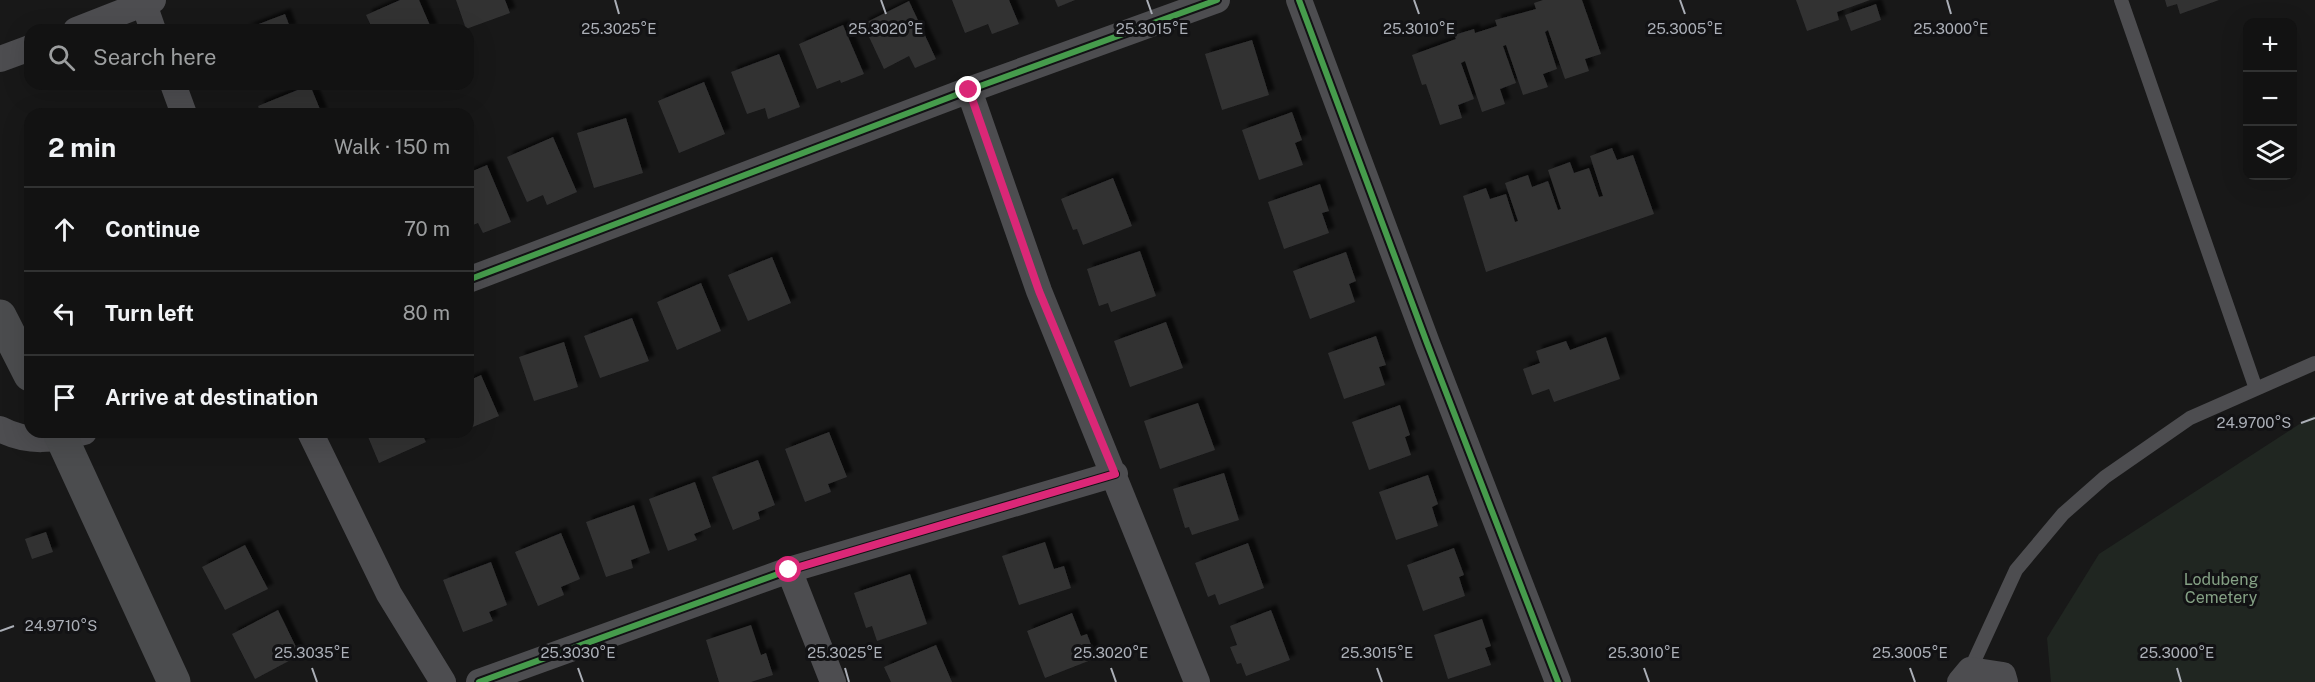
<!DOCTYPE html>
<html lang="en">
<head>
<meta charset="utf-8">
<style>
  :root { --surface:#121212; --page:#1b1b1b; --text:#f1f3f6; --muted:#9c9e9f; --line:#313232 }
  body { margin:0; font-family:"Public Sans",sans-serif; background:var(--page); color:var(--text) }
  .controls { position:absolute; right:18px; top:18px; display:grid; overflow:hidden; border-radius:12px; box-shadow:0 6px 24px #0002 }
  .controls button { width:54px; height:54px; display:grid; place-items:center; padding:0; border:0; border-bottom:2px solid var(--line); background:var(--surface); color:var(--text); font:30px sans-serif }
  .stop { position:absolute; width:18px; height:18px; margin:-14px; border:4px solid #db2777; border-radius:50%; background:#fff }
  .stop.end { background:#db2777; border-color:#fff; box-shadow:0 2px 6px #0008 }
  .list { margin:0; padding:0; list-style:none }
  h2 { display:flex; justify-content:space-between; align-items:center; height:78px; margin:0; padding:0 24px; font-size:26px }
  h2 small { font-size:20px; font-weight:400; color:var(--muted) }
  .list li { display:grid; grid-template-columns:39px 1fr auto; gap:18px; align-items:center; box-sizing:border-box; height:84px; padding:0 24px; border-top:2px solid var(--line) }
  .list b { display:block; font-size:22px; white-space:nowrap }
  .list em { font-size:20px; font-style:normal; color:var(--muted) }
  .icon { flex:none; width:33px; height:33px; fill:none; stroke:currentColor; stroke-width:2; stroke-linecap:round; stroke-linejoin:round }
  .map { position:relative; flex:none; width:2315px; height:682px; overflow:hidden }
  .search { position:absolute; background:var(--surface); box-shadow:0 6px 24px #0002; left:24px; top:24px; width:450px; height:66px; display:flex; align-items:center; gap:15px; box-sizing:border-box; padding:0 21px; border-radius:18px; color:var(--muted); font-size:22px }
  .panel { position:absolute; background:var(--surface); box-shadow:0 6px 24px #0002; left:24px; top:108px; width:450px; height:330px; border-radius:18px }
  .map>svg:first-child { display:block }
  .green { fill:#202621 }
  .building { fill:#323233; filter:url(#shadow) }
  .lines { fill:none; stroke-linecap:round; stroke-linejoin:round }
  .lane { stroke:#4d4d50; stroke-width:14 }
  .street { stroke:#4d4d50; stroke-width:26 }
  .secondary { stroke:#4b4c4e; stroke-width:33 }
  .cycleway-casing { stroke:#121214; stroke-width:10 }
  .cycleway { stroke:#469c4c; stroke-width:6 }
  .route { stroke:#db2777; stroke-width:8 }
  .ticks { fill:none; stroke:#abafb7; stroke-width:2 }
  .labels { text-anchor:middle; stroke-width:6; stroke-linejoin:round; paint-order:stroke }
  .park-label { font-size:16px; fill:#84a084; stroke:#121214 }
  .ticks-label { font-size:15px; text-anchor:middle; fill:#abafb7; stroke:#121214; stroke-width:6; stroke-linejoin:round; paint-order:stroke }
</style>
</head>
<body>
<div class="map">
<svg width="2315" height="682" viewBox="0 0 2315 682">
  <defs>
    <filter id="shadow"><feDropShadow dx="5.5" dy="-5.5" stdDeviation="1.5" flood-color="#0009"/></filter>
  </defs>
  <rect width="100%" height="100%" fill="#181818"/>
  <path class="green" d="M2315,414V682H2051L2047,638L2099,554Z"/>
  <path class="building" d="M400,0H419L432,30H373L366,15Z
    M456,0H505L510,13L466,29Z
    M952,0H1009L1019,24L992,34L988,24L965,33Z
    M1055,0H1075L1058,7Z
    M1543,0H1582L1601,54L1585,59L1589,71L1565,79L1548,30L1545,32L1557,69L1543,74L1548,87L1523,95L1506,45L1503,46L1516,83L1500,89L1505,104L1482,112L1465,61L1461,63L1474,99L1458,105L1462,118L1440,125L1426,84L1422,85L1412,55L1456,39L1454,35L1474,29L1475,33L1497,26L1495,20L1536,9L1534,3Z
    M1796,0H1870L1837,12L1839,20L1807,31Z
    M2165,0H2219L2180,14L2177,4L2167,7Z
    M909,1L936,59L915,68L909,56L884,69L863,24Z
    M1876,4L1881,20L1851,31L1845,15Z
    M285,14L291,30H243Z
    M843,25L864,74L841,83L840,80L817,89L799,44Z
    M1252,40L1269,95L1222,110L1205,54Z
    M779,54L800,107L768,119L765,108L747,114L731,72Z
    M704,82L725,134L679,153L658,101Z
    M310,85L322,114H261L258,106Z
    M1292,112L1302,140L1295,143L1303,165L1259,180L1242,130Z
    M626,118L643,173L594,188L577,133Z
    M553,137L577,192L547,205L543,195L527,202L507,157Z
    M1612,148L1617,160L1633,155L1654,214L1486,272L1463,196L1486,188L1490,199L1506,194L1515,222L1518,221L1505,183L1528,175L1532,187L1548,181L1558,210L1561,209L1548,170L1570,162L1574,173L1589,168L1599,197L1603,196L1590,156Z
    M487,165L511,222L483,233L478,223L468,227V173Z
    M1113,178L1132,226L1083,245L1077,229L1073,230L1061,199Z
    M1320,184L1329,211L1322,213L1329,233L1284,249L1268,202Z
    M1140,251L1156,296L1111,312L1108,303L1099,306L1087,269Z
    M1346,252L1356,281L1349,284L1355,302L1310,319L1293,271Z
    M772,257L791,303L748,321L728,275Z
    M701,283L721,331L677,350L657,302Z
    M632,318L649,361L600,378L584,336Z
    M1166,322L1183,368L1130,387L1114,341Z
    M1376,336L1386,365L1379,367L1385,385L1344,399L1328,353Z
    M1606,337L1620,379L1554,402L1549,389L1532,395L1523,369L1540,363L1536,351L1566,341L1570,350Z
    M564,342L578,387L534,401L519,357Z
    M481,375L499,416L468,429V381Z
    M1198,403L1215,450L1160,469L1144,421Z
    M1400,405L1410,435L1405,437L1411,455L1369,470L1352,422Z
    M366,432H421L426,442L379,463Z
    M829,432L847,477L828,484L831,492L805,502L785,449Z
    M758,460L775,505L758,512L760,519L733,530L712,477Z
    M1224,473L1239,520L1192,535L1189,527L1185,528L1173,489Z
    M1428,475L1438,504L1432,507L1438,526L1396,540L1379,492Z
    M695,482L711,527L694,534L697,540L668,551L649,499Z
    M634,505L650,553L631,560L633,568L606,577L586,522Z
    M46,532L53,552L32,559L25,539Z
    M561,533L580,579L561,587L564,595L538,606L515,552Z
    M1045,542L1054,569L1064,566L1071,588L1019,605L1002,556Z
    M1248,543L1264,588L1219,605L1215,594L1208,597L1195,563Z
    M245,545L268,589L225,610L202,567Z
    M1454,548L1464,575L1459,577L1465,596L1423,611L1407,565Z
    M491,562L507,605L489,612L493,621L463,632L443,580Z
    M910,574L927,624L877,641L872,626L866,628L854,593Z
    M278,610L300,655L255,679L232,634Z
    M1271,610L1290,660L1246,676L1241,663L1237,664L1230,647L1237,645L1230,626Z
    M1072,613L1081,636L1087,634L1096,658L1045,678L1027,631Z
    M1482,619L1491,646L1485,648L1491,665L1448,679L1434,635Z
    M751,625L761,655L766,653L773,675L751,682H719L706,640Z
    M936,645L952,682H891L884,667Z"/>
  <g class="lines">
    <path class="lane" d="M2121,0L2256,389
      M1970,670L2016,570L2063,514L2105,477L2190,418L2315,363"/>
    <path class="street" d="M1299,0L1427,343L1558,682
      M144,4L153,30
      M76,30L153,0
      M0,59L30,48
      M173,84L184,114
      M969,90L1039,291L1197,682
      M468,280L969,90L1217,0
      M0,429C28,444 55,440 84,432
      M310,432L389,594L443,682
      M789,570L833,682
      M479,682L789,570L1115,474
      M1960,682L1970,670L2003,675L2005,682"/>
    <path class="secondary" d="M0,316L30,375
      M59,432L174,682"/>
    <g class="cycleway-casing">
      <path id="cycleway" d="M1299,0L1427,343L1558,682
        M468,280L969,90L1217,0
        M479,682L789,570L1115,474"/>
    </g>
    <use href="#cycleway" class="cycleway"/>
  </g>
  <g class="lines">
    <path class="route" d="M789,570L1115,474L1039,291L969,90"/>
  </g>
  <path class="ticks" d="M615,0L619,14M881,0L886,14M1147,0L1152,14M1414,0L1419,14M1680,0L1685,14M1947,0L1951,14M2301,423L2315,418M0,631L14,626M312,668L317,682M578,668L583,682M845,668L849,682M1111,668L1116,682M1377,668L1382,682M1644,668L1649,682M1910,668L1915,682M2177,668L2181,682"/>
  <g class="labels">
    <g class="park-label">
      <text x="2221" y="585">Lodubeng<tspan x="2221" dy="18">Cemetery</tspan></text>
    </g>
  </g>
  <g class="ticks-label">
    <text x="619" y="34">25.3025°E</text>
    <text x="886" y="34">25.3020°E</text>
    <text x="1152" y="34">25.3015°E</text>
    <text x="1419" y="34">25.3010°E</text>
    <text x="1685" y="34">25.3005°E</text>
    <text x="1951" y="34">25.3000°E</text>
    <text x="2254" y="428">24.9700°S</text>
    <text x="61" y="631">24.9710°S</text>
    <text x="312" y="658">25.3035°E</text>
    <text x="578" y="658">25.3030°E</text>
    <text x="845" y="658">25.3025°E</text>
    <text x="1111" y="658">25.3020°E</text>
    <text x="1377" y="658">25.3015°E</text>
    <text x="1644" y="658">25.3010°E</text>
    <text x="1910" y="658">25.3005°E</text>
    <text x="2177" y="658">25.3000°E</text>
  </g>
</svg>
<div class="controls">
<button>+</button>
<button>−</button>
<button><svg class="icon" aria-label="layers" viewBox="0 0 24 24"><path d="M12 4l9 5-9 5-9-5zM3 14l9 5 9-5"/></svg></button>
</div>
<div class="stop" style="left:789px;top:570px"></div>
<div class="stop end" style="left:969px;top:90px"></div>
<div class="search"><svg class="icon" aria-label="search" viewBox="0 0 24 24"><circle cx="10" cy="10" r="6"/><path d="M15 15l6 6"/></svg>Search here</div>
<section class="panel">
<h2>2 min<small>Walk · 150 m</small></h2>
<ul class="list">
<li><svg class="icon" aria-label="ahead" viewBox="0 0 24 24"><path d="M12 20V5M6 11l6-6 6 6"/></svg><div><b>Continue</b></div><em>70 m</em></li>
<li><svg class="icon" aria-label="left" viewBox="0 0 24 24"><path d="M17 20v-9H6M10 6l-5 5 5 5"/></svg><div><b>Turn left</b></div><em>80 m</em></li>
<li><svg class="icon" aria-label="arrive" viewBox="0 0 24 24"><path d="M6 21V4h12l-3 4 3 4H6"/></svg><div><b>Arrive at destination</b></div></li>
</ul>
</section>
</div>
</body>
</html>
